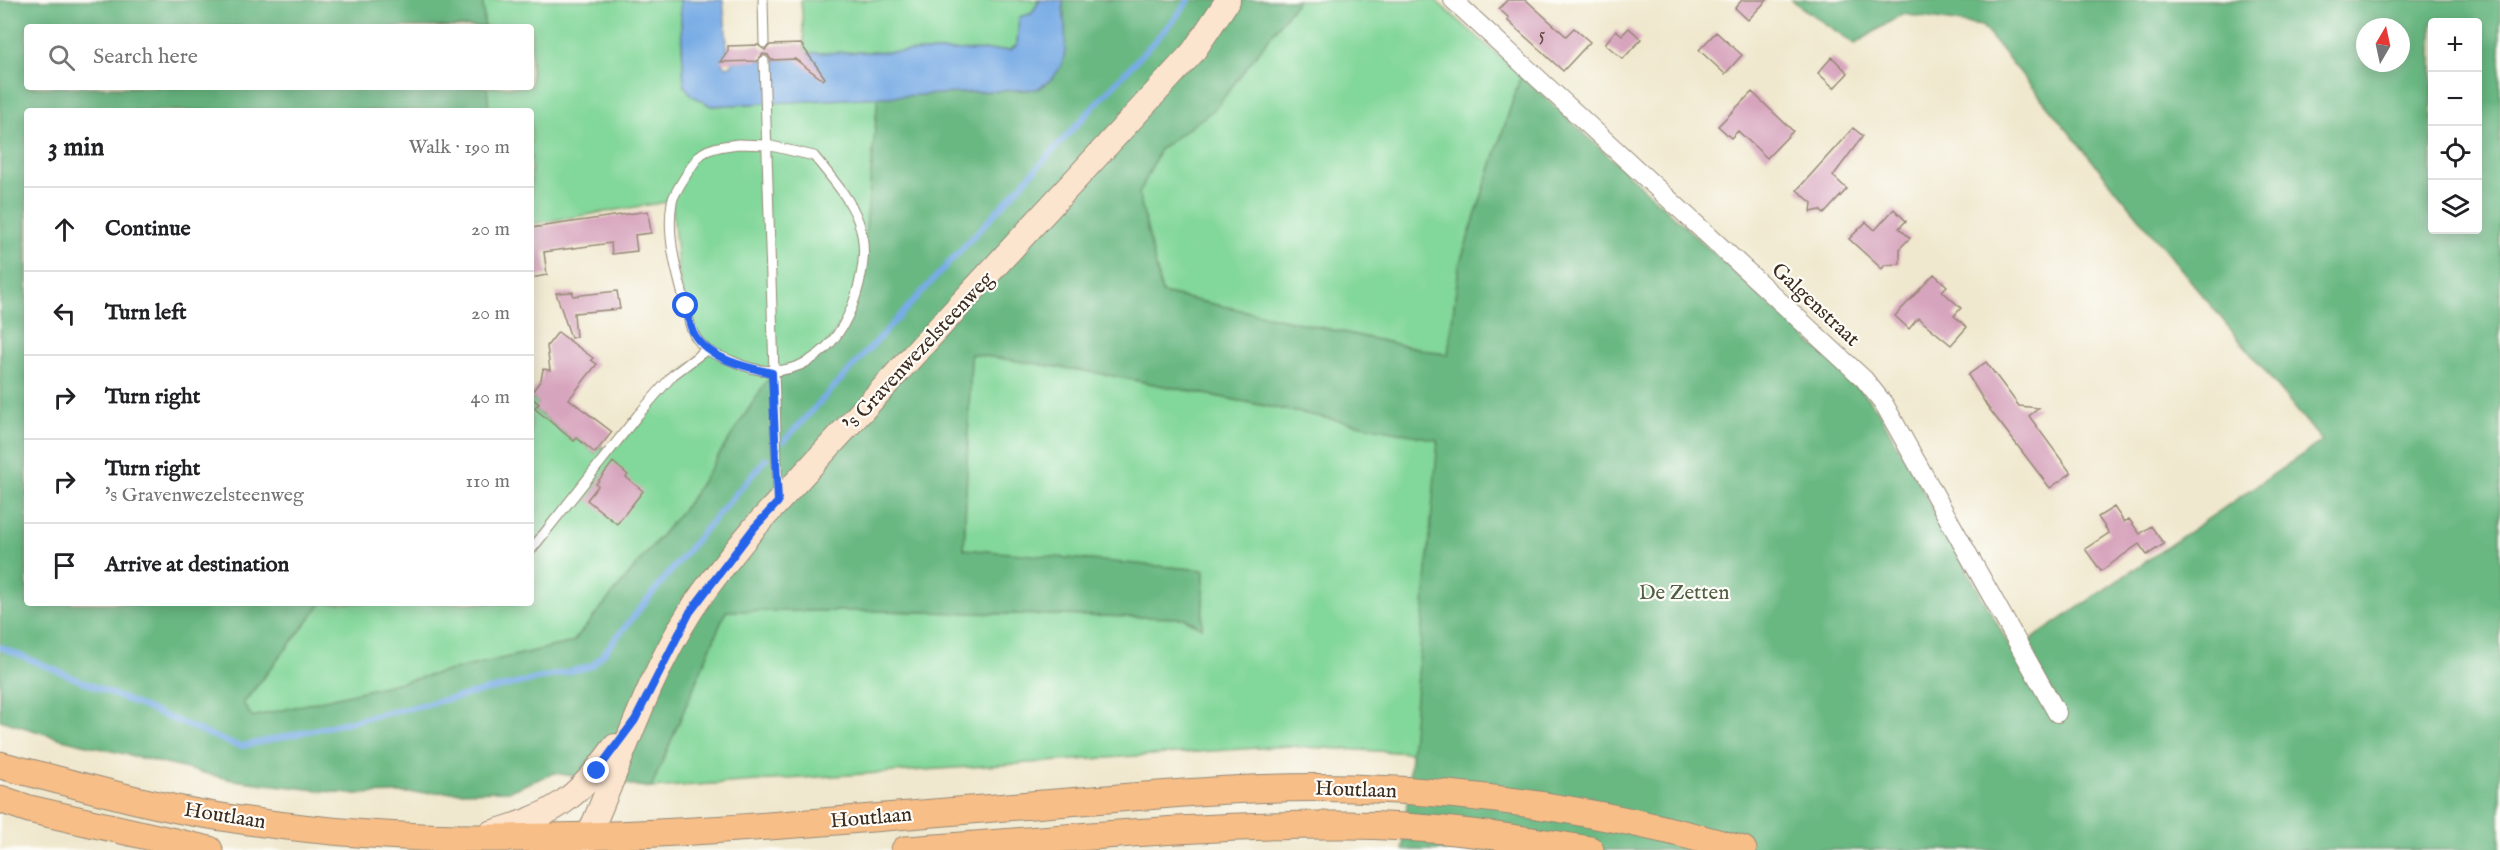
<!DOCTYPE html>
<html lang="en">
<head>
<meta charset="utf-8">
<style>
  :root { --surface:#fff; --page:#f6f6f6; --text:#202124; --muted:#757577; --line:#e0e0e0 }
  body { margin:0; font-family:"IM FELL English",serif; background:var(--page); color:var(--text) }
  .controls { position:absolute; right:18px; top:18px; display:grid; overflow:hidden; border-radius:6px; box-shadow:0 3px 15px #0003 }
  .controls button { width:54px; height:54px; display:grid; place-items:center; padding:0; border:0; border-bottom:2px solid var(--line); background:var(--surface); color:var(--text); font:30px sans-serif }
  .compass { position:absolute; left:2356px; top:18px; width:54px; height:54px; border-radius:50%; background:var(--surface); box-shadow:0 3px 15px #0003; rotate:9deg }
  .stop { position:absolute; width:18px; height:18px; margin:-14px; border:4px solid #2563eb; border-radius:50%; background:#fff }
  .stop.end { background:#2563eb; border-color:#fff; box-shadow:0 2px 6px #0008 }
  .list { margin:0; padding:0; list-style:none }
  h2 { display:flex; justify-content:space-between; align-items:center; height:78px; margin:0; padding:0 24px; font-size:26px }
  h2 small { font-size:20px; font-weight:400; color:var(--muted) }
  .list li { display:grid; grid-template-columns:39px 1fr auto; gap:18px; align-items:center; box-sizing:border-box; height:84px; padding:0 24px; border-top:2px solid var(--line) }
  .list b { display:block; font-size:22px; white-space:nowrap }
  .list p { margin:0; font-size:20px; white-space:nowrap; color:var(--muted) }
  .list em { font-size:20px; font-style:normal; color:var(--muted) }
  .icon { flex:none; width:33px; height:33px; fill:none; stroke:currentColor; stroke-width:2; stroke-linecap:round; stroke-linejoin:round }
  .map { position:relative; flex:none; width:2500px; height:850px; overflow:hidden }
  .search { position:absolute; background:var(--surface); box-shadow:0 3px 15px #0003; left:24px; top:24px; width:510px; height:66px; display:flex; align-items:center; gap:15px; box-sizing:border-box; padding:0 21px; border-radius:6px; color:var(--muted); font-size:22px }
  .panel { position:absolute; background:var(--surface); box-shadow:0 3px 15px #0003; left:24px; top:108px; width:510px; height:498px; border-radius:6px }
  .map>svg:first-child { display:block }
  .green { fill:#82d79a; stroke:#5e805c; stroke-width:1.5 }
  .forest { fill:#69b882; stroke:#527150; stroke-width:1.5; fill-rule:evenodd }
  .water { fill:#78ace5; stroke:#5a6b82; stroke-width:1.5 }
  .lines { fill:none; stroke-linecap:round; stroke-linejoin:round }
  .stream { stroke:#78ace5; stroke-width:6 }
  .building { fill:#d7a4bd }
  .lane-casing { stroke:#968976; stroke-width:11 }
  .street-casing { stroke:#968976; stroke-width:20 }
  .secondary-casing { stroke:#968976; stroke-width:26 }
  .primary-casing { stroke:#968976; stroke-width:29 }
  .lane { stroke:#fff; stroke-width:9 }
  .street { stroke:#fff; stroke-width:18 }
  .secondary { stroke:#fce5cf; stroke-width:24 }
  .primary { stroke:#f7be87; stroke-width:27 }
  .route { stroke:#2563eb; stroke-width:8 }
  .labels { text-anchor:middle; stroke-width:4.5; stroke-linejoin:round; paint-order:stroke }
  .number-label { font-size:18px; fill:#624846 }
  .street-label { font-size:21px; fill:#3b2a1e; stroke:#fdfcf7 }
  .park-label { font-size:21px; fill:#505e43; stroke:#fdfcf7 }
</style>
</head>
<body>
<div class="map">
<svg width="2500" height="850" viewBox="0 0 2500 850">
  <rect width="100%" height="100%" fill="#fdfcf7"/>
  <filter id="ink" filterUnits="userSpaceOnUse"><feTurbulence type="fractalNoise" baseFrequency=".0167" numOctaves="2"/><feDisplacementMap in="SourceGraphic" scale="12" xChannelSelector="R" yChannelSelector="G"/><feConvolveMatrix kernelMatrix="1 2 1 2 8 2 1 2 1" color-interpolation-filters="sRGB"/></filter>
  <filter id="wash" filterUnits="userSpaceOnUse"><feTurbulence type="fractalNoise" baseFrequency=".008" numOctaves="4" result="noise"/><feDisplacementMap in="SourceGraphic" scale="24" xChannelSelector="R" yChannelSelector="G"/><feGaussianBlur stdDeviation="1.35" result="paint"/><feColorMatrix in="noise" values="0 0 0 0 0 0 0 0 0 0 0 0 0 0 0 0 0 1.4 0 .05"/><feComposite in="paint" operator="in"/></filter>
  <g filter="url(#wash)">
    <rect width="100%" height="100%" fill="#f0e8ce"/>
    <path class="green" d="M483,0H680L684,85L691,95L711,106L878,97L862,273L854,300L823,353L772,373L688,503L573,642L252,717L243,704L322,603H531V397L539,404L534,409L574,441L577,438L595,453L601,446L609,451L638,415L706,350L692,332L679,279L672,201L531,224V111H489L487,87H531V27H484Z
      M801,0H1040L1031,14L1019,17L1017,45L1010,50L805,53Z
      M1298,0H1435L1521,75L1459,266L1448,355L1162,293L1139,194L1160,149L1215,108Z
      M971,354L1098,373L1439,440L1412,753L1288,746L651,788L726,611H880L1184,618L1202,628L1204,570L964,550Z"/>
    <path class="forest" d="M0,0H483L484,27H27V87H487L489,111H27V603H322L243,703L252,717L573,642L688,503L772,373L802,363L838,335L862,273L878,97L1037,89C1075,68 1064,37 1063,0H1298L1215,109L1160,149L1139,194L1162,293L1448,355L1459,266L1521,75L1852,381L1877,409L2013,652L2322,441L1982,26L1902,14L1855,44L1791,0H2500V850H1403L1438,440L1098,373L971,354L964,549L1204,570L1202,628L1184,618L880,611H726L651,788L554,773L509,791L350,794L233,780L62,739L0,720ZM2432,22H2478V230H2432ZM2365,27H2401V63H2365Z"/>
    <path class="water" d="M680,0H723L728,55L724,56L722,63L727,67L732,65L733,61L799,59L811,61L808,54L805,53L1010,50L1017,45L1019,17L1031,14L1040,0H1063C1064,38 1076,68 1037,89L711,106L691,95L684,85Z"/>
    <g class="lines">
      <path class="stream" d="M784,441L1173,21L1189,0
        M0,647L232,744L243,746L576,670L592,666L603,654L697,539L766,459"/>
    </g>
    <g id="blocks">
      <path class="building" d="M1507,0H1526L1566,36L1574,28L1590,42L1563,71L1507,20L1509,18L1499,9Z
        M1742,0H1767L1748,20L1735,8Z
        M1629,28L1641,39L1623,59L1605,44L1616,30L1622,35Z
        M1716,32L1742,55L1725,74L1699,50Z
        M801,44L825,78L823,80L795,59L771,60L768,55L763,54L757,61L720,62L728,51V46L758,45L765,50L770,45Z
        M1832,57L1848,73L1834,88L1818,73Z
        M1752,92L1793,131L1767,158L1738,131L1731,138L1718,126Z
        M1853,128L1863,136L1833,176L1847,189L1824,214L1820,210L1811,212L1812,203L1797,190Z
        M1894,209L1906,221L1899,228L1910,238L1900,248V264L1885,265L1882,269L1849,239L1866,222L1875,230Z
        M648,211L651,233L635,235L637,251L612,254L611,243L544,252L547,275L531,278V228Z
        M1934,274L1947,286L1942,291L1961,308L1954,316L1967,327L1951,345L1918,318L1909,329L1895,316Z
        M617,291L620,309L574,313L576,337L571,338L556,293L573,292V296Z
        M558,332L593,358L591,360L597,364L569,399L612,432L595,453L577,438L574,441L534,408L539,404L531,397V393L541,380L543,369L550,370L547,346Z
        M1986,362L2019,406L2039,408L2029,416L2071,473L2050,488L1987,406L1968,375Z
        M613,462L628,475L626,477L643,491L617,524L587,500L598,486L596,484Z
        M2114,507L2124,522L2129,519L2140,534L2151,526L2164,544L2147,555L2139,544L2101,571L2085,549L2109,533L2098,517Z"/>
    </g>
  </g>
  <g filter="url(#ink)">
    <use href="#blocks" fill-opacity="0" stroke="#968976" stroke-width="1.5"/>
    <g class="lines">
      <g class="lane-casing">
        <path id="lane" d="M763,0L764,43
          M764,61L778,496
          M738,144L767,145L814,156C854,205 876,229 856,295C838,353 792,389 732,361C723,357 710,354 704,347C700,343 695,337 693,332C689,325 688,314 686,306C677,274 666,236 672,202C673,195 696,157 703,153C713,146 727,146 738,144Z
          M531,550L638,415L673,375L706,350"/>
      </g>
      <g class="street-casing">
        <path id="street" d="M1453,0L1864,379L1884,404L2057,713"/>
      </g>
      <g class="secondary-casing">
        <path id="secondary" d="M490,833C555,814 575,801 615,746
          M582,850C619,771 643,686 690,612C709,582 732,555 754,528L1193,52L1228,0"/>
      </g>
      <g class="primary-casing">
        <path id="primary" d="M0,765C71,783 142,804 215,816C301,830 391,838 479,838C676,838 873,817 1069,802C1162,795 1258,785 1351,788C1484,792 1616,813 1743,850
          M0,799L29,809L209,850
          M905,850C1052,840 1199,824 1346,825C1428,825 1509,837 1590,850"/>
      </g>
      <use href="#lane" class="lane"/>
      <use href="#street" class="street"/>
      <use href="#secondary" class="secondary"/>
      <use href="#primary" class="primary"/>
    </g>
  </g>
  <g class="lines" filter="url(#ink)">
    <path class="route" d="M597,771L635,720L690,612L754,528L778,502L772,373C745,367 709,359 694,334C689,326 688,315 686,306"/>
  </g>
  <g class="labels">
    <g class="number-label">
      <text x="1542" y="40">5</text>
    </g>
    <g class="street-label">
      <text transform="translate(1816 304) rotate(43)" y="7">Galgenstraat</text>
      <text transform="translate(918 351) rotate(-47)" y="7">'s Gravenwezelsteenweg</text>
      <text transform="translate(1356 789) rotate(2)" y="7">Houtlaan</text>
      <text transform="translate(225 815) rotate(9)" y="7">Houtlaan</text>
      <text transform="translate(871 817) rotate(-5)" y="7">Houtlaan</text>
    </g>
    <g class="park-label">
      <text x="1684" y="599">De Zetten</text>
    </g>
  </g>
</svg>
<div class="controls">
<button>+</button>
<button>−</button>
<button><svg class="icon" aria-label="locate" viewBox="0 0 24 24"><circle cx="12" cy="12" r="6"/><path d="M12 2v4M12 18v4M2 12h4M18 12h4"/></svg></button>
<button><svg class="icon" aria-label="layers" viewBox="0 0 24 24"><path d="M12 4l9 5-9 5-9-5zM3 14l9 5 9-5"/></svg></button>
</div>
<svg class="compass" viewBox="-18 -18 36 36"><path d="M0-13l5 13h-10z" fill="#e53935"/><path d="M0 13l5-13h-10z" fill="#757577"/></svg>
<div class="stop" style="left:686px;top:306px"></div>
<div class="stop end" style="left:597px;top:771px"></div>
<div class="search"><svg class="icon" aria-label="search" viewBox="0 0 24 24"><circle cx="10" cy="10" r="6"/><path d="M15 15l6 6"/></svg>Search here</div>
<section class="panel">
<h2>3 min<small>Walk · 190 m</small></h2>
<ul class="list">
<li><svg class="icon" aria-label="ahead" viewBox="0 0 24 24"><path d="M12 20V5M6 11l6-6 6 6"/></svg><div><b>Continue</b></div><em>20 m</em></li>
<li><svg class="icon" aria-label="left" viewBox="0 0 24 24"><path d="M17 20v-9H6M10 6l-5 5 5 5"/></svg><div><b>Turn left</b></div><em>20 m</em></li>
<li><svg class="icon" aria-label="right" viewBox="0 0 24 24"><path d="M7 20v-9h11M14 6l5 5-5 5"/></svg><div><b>Turn right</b></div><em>40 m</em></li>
<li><svg class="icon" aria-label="right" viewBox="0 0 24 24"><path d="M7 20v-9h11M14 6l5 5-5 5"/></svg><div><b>Turn right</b><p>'s Gravenwezelsteenweg</p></div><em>110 m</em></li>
<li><svg class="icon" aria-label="arrive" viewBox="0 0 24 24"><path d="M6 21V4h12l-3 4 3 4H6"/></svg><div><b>Arrive at destination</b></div></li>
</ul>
</section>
</div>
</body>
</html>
